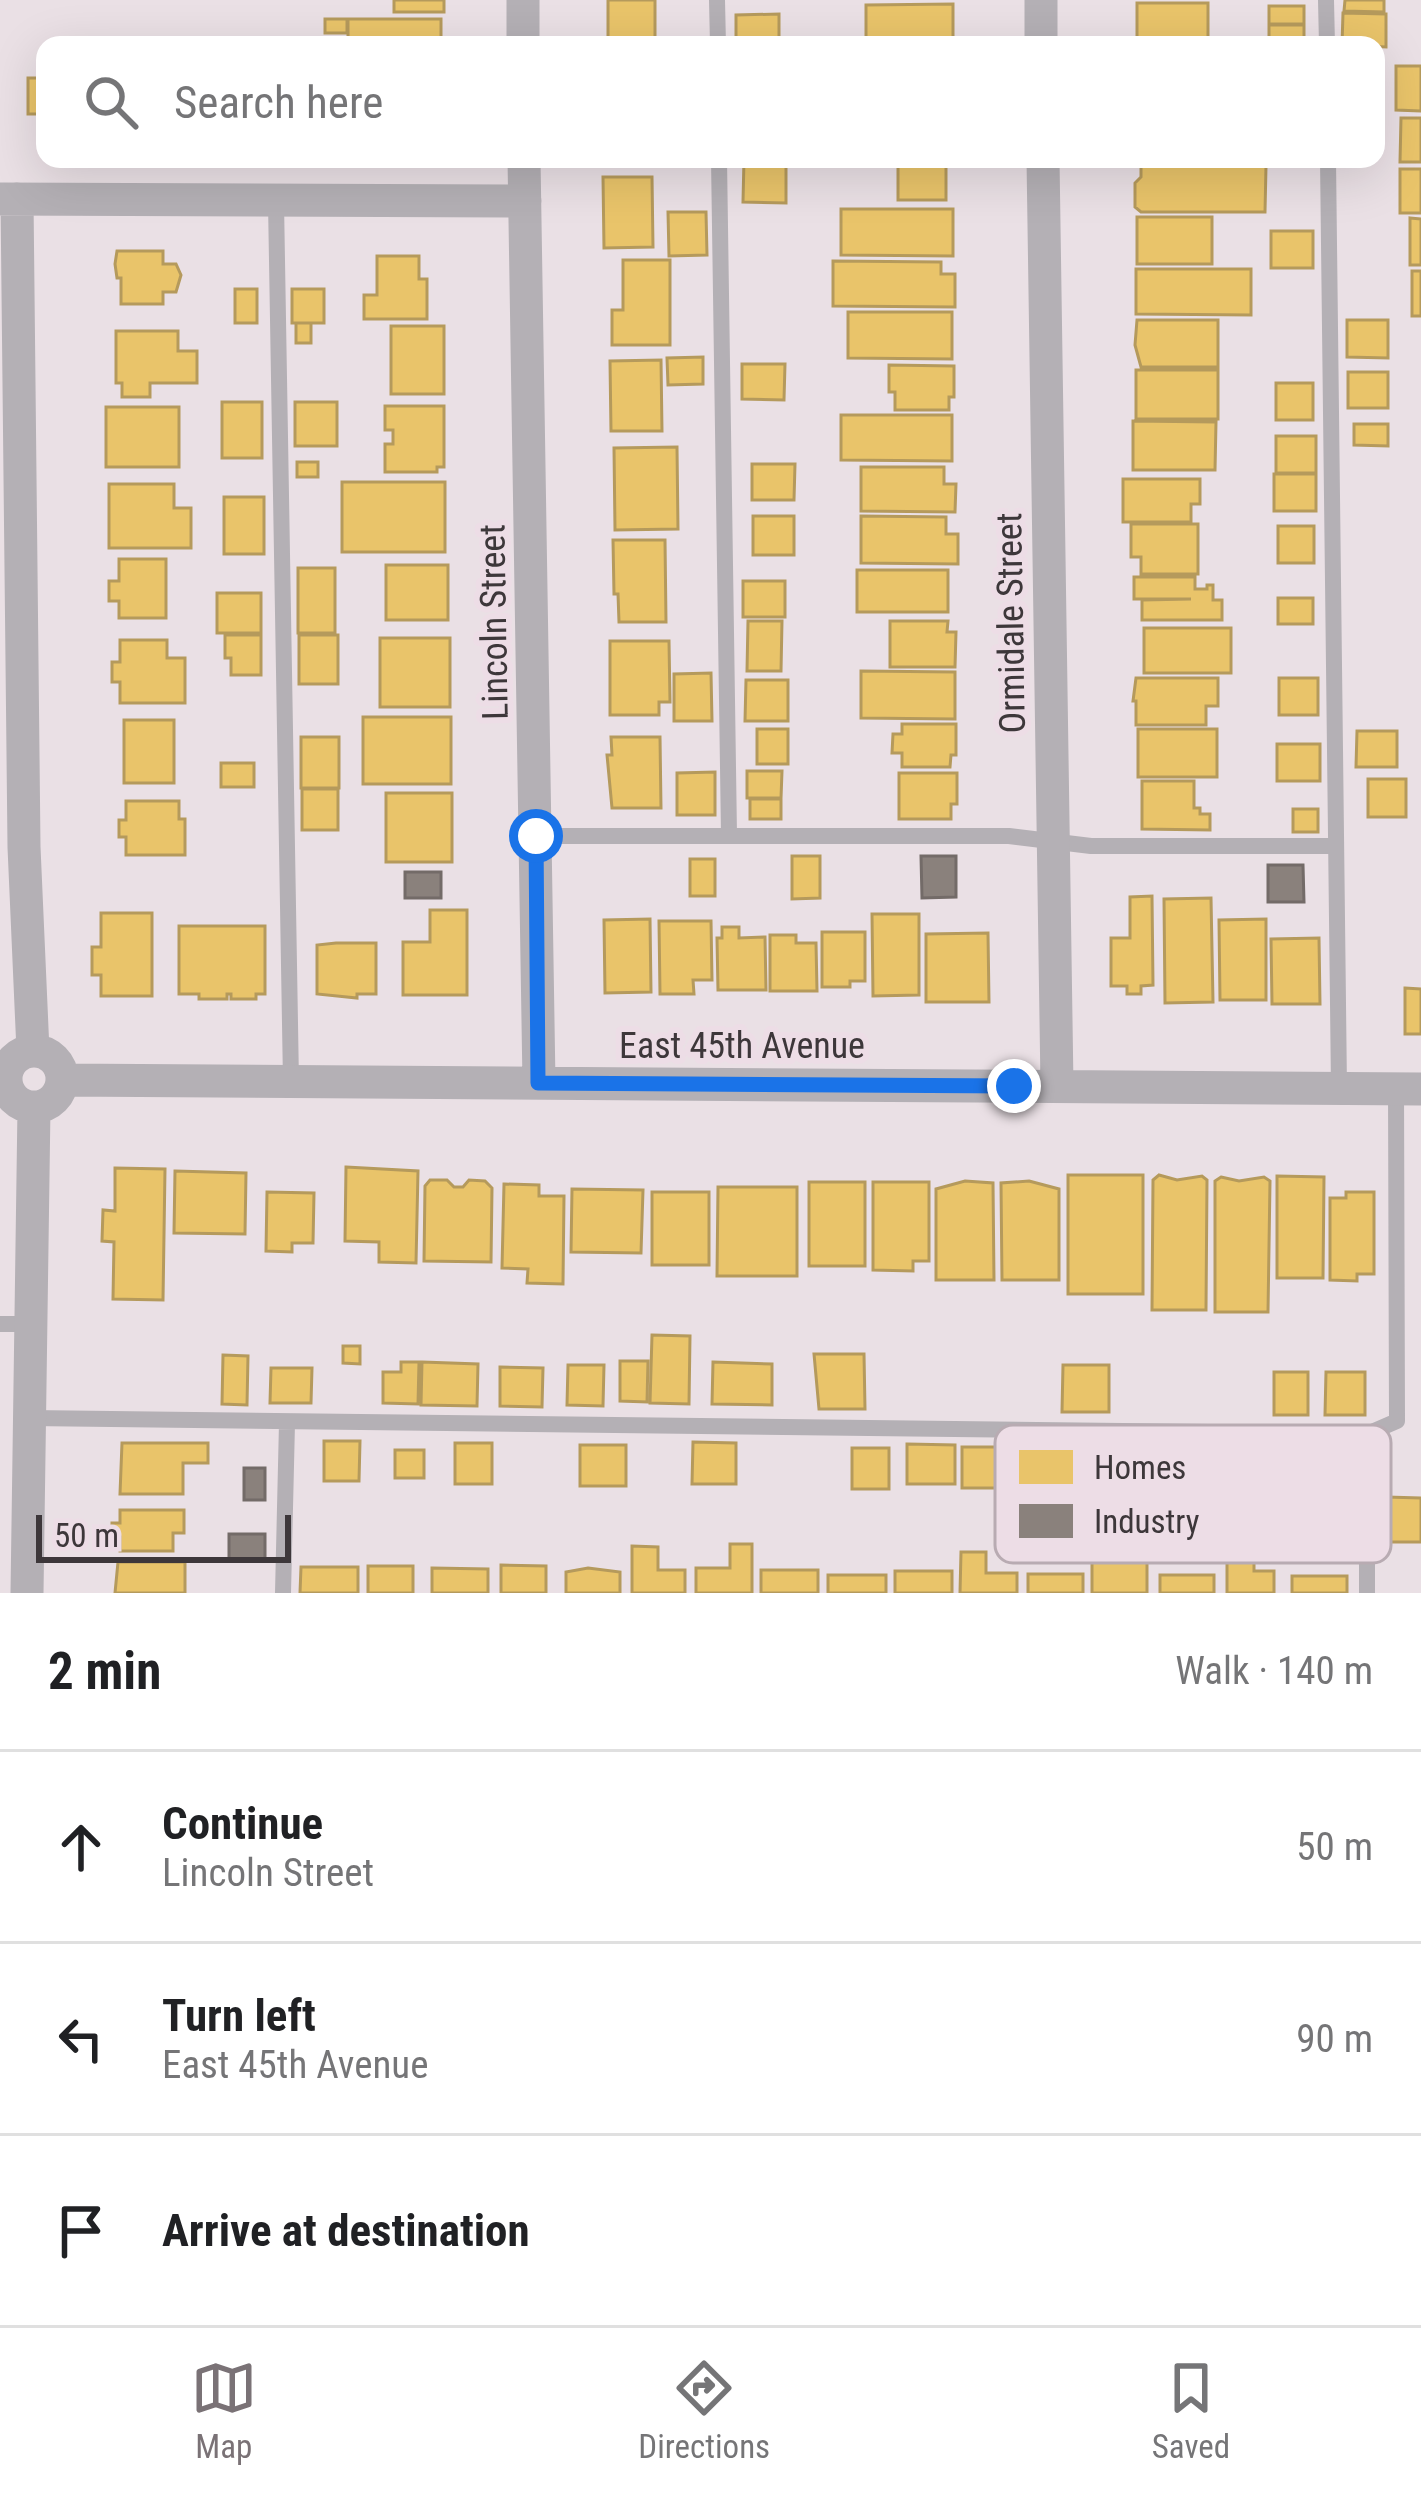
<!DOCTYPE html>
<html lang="en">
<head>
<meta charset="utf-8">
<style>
  :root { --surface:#fff; --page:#f2f2f2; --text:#202124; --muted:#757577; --line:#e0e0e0; --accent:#7a7276 }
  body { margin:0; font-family:"Roboto Condensed",sans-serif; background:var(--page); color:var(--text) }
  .scale { position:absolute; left:36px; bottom:30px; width:255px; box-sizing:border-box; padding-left:12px; border:6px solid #3d373a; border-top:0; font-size:33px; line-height:42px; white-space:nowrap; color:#3d373a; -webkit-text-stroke:9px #eddde6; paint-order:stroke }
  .stop { position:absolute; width:36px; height:36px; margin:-27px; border:9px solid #1a73e8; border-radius:50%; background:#fff }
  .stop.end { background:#1a73e8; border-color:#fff; box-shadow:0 3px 12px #0008 }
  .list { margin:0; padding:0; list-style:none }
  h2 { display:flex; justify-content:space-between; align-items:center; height:156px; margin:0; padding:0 48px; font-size:51px }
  h2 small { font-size:39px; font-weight:400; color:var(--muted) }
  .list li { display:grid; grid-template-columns:78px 1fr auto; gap:36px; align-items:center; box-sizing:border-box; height:192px; padding:0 48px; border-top:3px solid var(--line) }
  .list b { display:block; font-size:45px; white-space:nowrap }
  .list p { margin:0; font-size:39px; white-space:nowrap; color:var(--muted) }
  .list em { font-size:39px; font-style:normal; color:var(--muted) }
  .icon { flex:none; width:66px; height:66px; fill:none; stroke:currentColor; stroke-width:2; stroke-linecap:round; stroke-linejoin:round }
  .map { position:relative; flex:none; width:1421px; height:1593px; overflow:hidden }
  .search { position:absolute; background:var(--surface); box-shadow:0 12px 48px #0002; left:36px; right:36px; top:36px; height:132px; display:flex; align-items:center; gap:30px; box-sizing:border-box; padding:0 42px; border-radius:24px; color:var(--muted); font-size:45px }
  .sheet { height:732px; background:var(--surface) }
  nav { display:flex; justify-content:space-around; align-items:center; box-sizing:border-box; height:168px; border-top:3px solid var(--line); background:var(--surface); font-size:33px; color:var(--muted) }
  nav a { display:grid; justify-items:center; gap:6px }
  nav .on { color:var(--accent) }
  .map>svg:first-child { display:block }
  .homes { fill:#e9c46a; stroke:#b59a5c; stroke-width:3 }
  .industry { fill:#8a817c; stroke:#736b68; stroke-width:3 }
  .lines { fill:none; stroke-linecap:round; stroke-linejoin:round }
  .service { stroke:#b4b0b5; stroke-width:16 }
  .minor { stroke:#b4b0b5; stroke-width:33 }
  .route { stroke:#1a73e8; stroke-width:15 }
  .labels { text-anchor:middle; stroke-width:12; stroke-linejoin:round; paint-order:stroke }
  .street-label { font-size:36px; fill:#3d373a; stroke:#eddde6 }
  .key { fill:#eddde6; stroke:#b8abb2; stroke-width:3 }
  .key-label { font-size:33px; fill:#3d373a }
</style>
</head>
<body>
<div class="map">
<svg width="1421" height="1593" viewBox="0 0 1421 1593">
  <rect width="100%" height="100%" fill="#eae0e5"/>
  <path class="homes" d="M394,0H444V12H394Z
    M608,0H655V45H608Z
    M1345,0H1384V12L1344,11Z
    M1137,3H1208V45H1137Z
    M953,4V45H866V5Z
    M1269,6H1304V24H1269Z
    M1343,13L1386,14V47L1342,45Z
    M779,14V45H736V15Z
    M325,19H347V33H325Z
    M348,19H441V45H324L348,40Z
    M1269,25H1304V45H1269Z
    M43,63L45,114H28V78H43Z
    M1396,66H1421V111L1396,110Z
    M1401,118H1421V162H1400Z
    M744,159H786V203L743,202Z
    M898,159H946V200H898Z
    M1138,159H1227V162L1138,161Z
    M1141,166H1266L1265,212H1141L1135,207V183L1141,177Z
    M1400,169H1421V213H1400Z
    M603,177H652L653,247L604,248Z
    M841,209H953V256L841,255Z
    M668,212H706L707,255L669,256Z
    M1137,217H1212V264H1137Z
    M1410,218L1421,219V265H1410Z
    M1271,231H1313V268H1271Z
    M117,251H163V264H176L181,275L176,292H163V304H121V278H117L115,264Z
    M377,256H419V279H427V319H364V295H377Z
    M623,260H670V345H612V310H623Z
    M833,261L941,262V274H955V307L833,306Z
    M1136,269H1251V315L1136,314Z
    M1412,271H1421V316H1412Z
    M235,289H257V323H235Z
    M292,289H324V323H292Z
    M848,312H952V359L848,358Z
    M1137,320H1218V367H1141L1135,345Z
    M1347,320H1388V358L1347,357Z
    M296,323H311V343H296Z
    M391,326H444V394H391Z
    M116,331H178V351H197V383H150V397H122V383H116Z
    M703,357V384L668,385L667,358Z
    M661,360L662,431H611L610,361Z
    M742,364H785L784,400L742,399Z
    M889,365L954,366V397H949V410H895V392H889Z
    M1136,370H1218V419H1136Z
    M1348,372H1388V408H1348Z
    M1276,383H1313V420H1276Z
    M222,402H262V458H222Z
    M295,402H337V446H295Z
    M385,406H444V467H437V472H385V444H393V430H385Z
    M106,407H179V467H106Z
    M841,415H952V461L841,460Z
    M1133,421L1216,422L1215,470H1133Z
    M1354,424H1388V446L1354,445Z
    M1276,436H1316V473H1276Z
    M677,447L678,529L615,530L614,448Z
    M297,462H318V477H297Z
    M752,464H795L794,500H752Z
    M861,467H944V484H956L955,512L861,511Z
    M1274,474H1316V511H1274Z
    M1123,479H1200V504H1191V522H1123Z
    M342,482H445V552H342Z
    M109,484H174V508H191V548H109Z
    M224,497H264V554H224Z
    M753,516H794V555H753Z
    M861,516L946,517V534H958V564L861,563Z
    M1131,524H1198V574H1141V557H1131Z
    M1278,526H1314V563H1278Z
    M613,540H665L666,622H619L618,594H614Z
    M119,559H166V618H119V601H109V581H119Z
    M386,565H448V620H386Z
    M298,568H335V633H298Z
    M857,570H948V612H857Z
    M1134,577H1195V589H1207V585H1213V600H1222V620H1142V600L1191,599H1134Z
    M743,581H785V617H743Z
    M217,593H261V633H217Z
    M1278,598H1313V624H1278Z
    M748,621H782L781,671H747Z
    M890,621H948L947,632H956L955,667H890Z
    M1144,628H1231V673H1144Z
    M225,635H261V675H231V658H225Z
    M299,635H338V684H299Z
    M380,638H450V707H380Z
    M120,640H167V658H185V703H120V682H112V662H120Z
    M610,641H669L670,702H659V715H610Z
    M861,671L955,672V719L861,718Z
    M711,673L712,721H674V674Z
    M1136,678H1218V706H1206V725H1136V701H1133Z
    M1279,678H1318V715H1279Z
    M746,680H788V721H745Z
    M363,717H451V784H363Z
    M124,720H174V783H124Z
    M902,724H956V755H951L950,767H902V753H892L893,734H902Z
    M757,729H788V764H757Z
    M1138,729H1217V777H1138Z
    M1357,731H1397V767H1356Z
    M301,737H339V788H301Z
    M611,737H660L661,808H612L607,755H612Z
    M1277,744H1320V781H1277Z
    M221,763H254V787H221Z
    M747,771H782L781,798H747Z
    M715,772V815H677V773Z
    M899,773H957V804H951V819H899Z
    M1368,779H1406V817H1368Z
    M1142,781H1194V808H1200V814H1210V830L1142,829Z
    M302,789H338V830H302Z
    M386,793H452V862H386Z
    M750,799H781V819H750Z
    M126,801H179V819H185V855H126V837H119V820H126Z
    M1293,809H1318V832H1293Z
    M792,856H820V898L792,899Z
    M690,859H715V896H690Z
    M1152,896L1153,985L1141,986V994H1127V986H1111V938H1130V897Z
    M1211,898L1213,1002L1165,1003L1164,899Z
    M430,910H467V995H403V942H430Z
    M101,913H152V996H101V975H92V947H101Z
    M872,914H919V995L873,996Z
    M650,919L651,992L605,993L604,920Z
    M1266,919V1000H1220L1219,920Z
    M659,921H711L712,980H693L694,994H660Z
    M179,926H265V994H256V999H231V994H227V999H199V994H179Z
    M722,927H739V938L765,937L766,990H718L717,938H722Z
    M822,932H865V981H850V987H822Z
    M988,933L989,1002H926V934Z
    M770,935H796V943H816L817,991H770Z
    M1319,938L1320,1004H1272L1271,939Z
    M336,943H376V994H357V998L317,994V945Z
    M1405,988L1421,989V1034H1405Z
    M346,1167L418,1171L416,1263L379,1262V1242L345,1241Z
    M115,1168L165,1169L163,1300L113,1299L114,1242L102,1241L103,1210L115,1211Z
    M175,1171L246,1173L245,1234L174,1233Z
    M1068,1175H1143V1294H1068Z
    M1159,1175L1177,1180L1202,1176L1207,1180L1206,1310H1152L1153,1180Z
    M1277,1176L1324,1177L1323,1278H1277Z
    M1221,1177L1239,1181L1264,1177L1270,1181L1268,1312H1215V1181Z
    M430,1180H447L454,1187H463L469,1180L485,1181L492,1188L491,1262L424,1261L425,1186Z
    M965,1181L993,1183L994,1280H936V1189Z
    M1029,1181L1059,1189V1280H1002L1001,1183Z
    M809,1182H865V1266H809Z
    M873,1182H929V1261H913V1271L873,1270Z
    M504,1184L539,1185V1196H564L563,1284L527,1283L528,1269L502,1268Z
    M718,1187H797V1276H717Z
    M572,1189L643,1190L641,1253L571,1252Z
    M267,1192L314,1193L313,1243H292V1252L266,1251Z
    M652,1192H709V1265H652Z
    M1346,1192H1374V1274H1357V1281L1330,1280V1198H1346Z
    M652,1335L690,1336L689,1404L650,1403Z
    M343,1346H360V1364L343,1363Z
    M814,1354H864L865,1409H819Z
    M223,1355L248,1356L247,1405L222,1404Z
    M620,1361H648L647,1402L620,1401Z
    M401,1362H419L418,1404L383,1403V1372H401Z
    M422,1362L478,1364L477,1406L421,1405Z
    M713,1362L772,1364V1405L712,1404Z
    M568,1365H604L603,1406L567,1405Z
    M1063,1365H1109V1412H1062Z
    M500,1367L543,1368L542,1407L500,1406Z
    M271,1368H312L311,1403H270Z
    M1274,1372H1308V1415H1274Z
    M1326,1372H1365V1415H1325Z
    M324,1441H360L359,1481H324Z
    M693,1442L736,1443V1484H692Z
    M122,1443H208V1463H183V1494H120Z
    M455,1443H492V1484H455Z
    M907,1444L955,1445V1484H907Z
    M580,1445H626V1486H580Z
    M962,1447H1002L1001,1488H962Z
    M852,1448H889V1489H852Z
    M395,1450H424V1478H395Z
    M1386,1497L1421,1498V1542H1386Z
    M120,1510H184V1533H173V1551H120V1537H112V1523H120Z
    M730,1544H752V1593H696V1568H730Z
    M632,1546L658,1547V1570H685V1593H632Z
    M1227,1547H1254V1571H1274V1593H1227Z
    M961,1552H986V1573H1017V1593H960Z
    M1092,1556H1147V1593H1092Z
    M118,1562H185V1593H115Z
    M501,1565L546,1566V1593H501Z
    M368,1566H413V1593H368Z
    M301,1567H358V1593H300Z
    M432,1568L488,1569V1593H432Z
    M588,1568L620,1572V1593H566V1572Z
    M761,1570H818V1593H761Z
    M895,1571H952V1593H895Z
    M1028,1574H1083V1593H1028Z
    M828,1575H886V1593H828Z
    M1160,1575H1214V1593H1160Z
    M1292,1576H1347V1593H1292Z"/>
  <path class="industry" d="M921,856H956V897L922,898Z
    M1268,865H1303L1304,902H1268Z
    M405,872H441V898H405Z
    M244,1468H265V1500H244Z
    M229,1534H265V1559H229Z"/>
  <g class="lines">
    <path class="service" d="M717,0L718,45
      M1326,0L1327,45
      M719,159L729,835
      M1328,159L1339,1088
      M276,202L291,1082
      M536,836H1009L1091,846H1335
      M0,1324H31
      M29,1418L1367,1434L1397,1421L1396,1089
      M1367,1434V1593
      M283,1593L287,1423"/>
    <path class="minor" d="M523,0V45
      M1041,0V45
      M524,159L539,1083
      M1043,159L1057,1086
      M0,199L525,201
      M17,199L24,847L33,1051
      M6 1079a28 28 0 1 1 56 0a28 28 0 1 1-56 0Z
      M62,1080L1421,1089
      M27,1593L34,1107"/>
  </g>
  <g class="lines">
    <path class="route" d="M536,836L538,1083L1014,1086"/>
  </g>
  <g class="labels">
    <g class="street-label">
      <text transform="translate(493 622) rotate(-91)" y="13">Lincoln Street</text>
      <text transform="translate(1010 623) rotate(-91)" y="13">Ormidale Street</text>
      <text x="742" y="1058">East 45th Avenue</text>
    </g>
  </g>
  <rect x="995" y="1425" width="396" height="138" rx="18" class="key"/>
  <rect x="1019" y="1450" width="54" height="34" fill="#e9c46a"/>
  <rect x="1019" y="1504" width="54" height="34" fill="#8a817c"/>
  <g class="key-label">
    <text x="1094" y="1479">Homes</text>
    <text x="1094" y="1533">Industry</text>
  </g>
</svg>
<div class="scale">50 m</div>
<div class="stop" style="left:536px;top:836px"></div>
<div class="stop end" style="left:1014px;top:1086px"></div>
<div class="search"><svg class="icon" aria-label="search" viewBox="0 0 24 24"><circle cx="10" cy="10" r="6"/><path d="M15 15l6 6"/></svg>Search here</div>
</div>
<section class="sheet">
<h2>2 min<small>Walk · 140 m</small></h2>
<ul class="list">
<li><svg class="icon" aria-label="ahead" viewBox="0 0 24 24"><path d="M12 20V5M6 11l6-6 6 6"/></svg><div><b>Continue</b><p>Lincoln Street</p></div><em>50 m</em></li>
<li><svg class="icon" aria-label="left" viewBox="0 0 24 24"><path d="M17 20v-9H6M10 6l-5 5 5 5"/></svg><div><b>Turn left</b><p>East 45th Avenue</p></div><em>90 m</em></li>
<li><svg class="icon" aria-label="arrive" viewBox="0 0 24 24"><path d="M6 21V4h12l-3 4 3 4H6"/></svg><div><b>Arrive at destination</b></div></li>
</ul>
</section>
<nav>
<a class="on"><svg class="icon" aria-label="map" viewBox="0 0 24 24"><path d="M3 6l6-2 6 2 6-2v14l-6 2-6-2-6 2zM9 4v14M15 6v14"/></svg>Map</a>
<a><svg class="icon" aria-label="directions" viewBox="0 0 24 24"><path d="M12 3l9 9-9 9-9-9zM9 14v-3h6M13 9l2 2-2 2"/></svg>Directions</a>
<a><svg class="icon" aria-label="saved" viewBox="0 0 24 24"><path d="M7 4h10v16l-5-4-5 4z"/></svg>Saved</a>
</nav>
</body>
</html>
